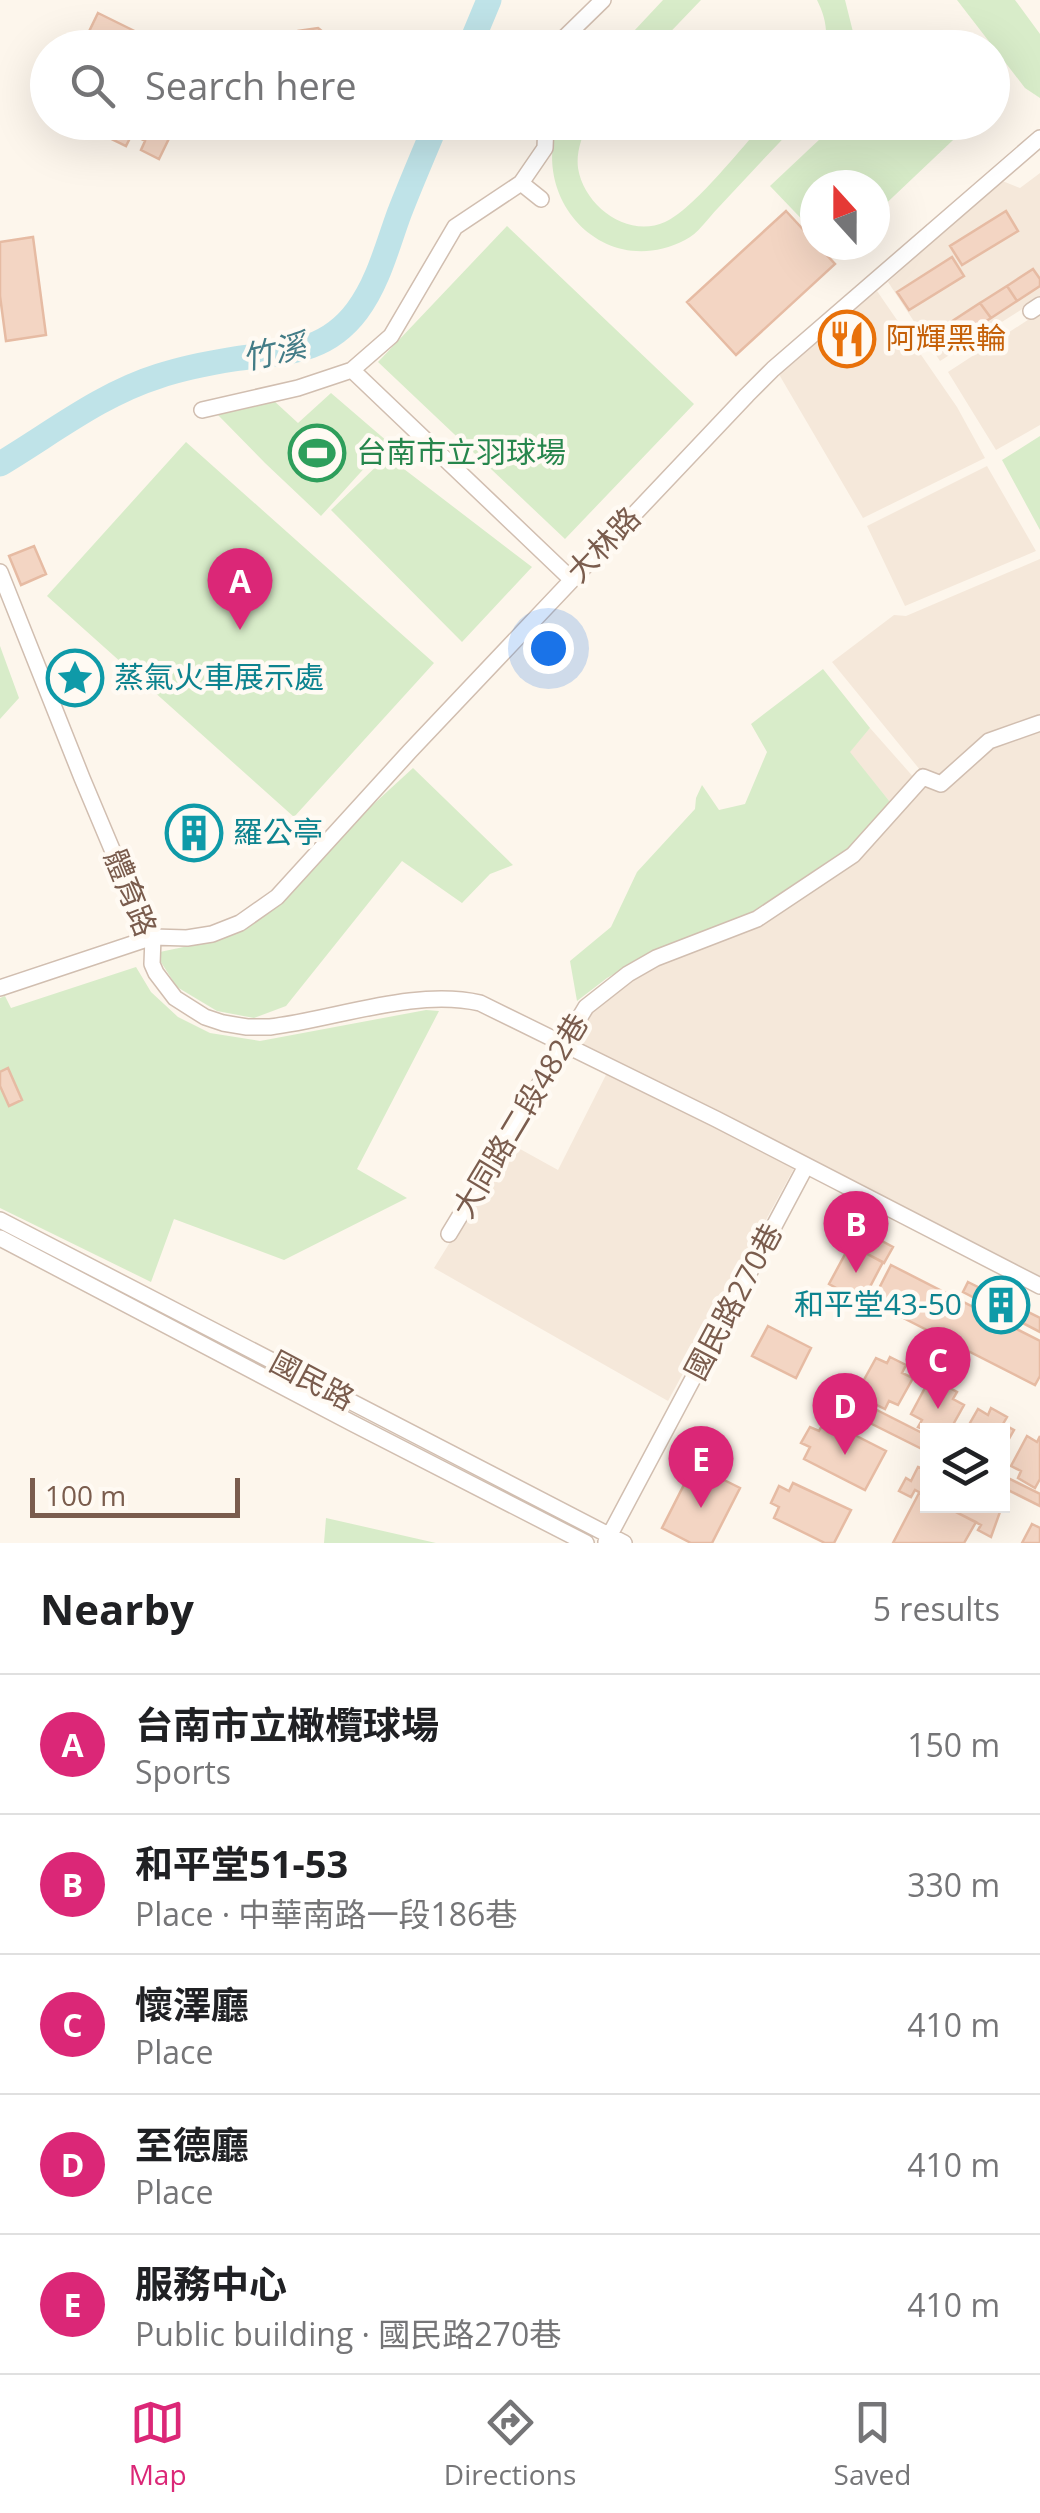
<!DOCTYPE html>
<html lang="en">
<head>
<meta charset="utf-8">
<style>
  :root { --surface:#fff; --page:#f6f6f6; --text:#202124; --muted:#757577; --line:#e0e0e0; --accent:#db2777 }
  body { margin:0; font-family:"Open Sans","Noto Sans TC",sans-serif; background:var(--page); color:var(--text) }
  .controls { position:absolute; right:30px; bottom:30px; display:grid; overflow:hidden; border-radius:0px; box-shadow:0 10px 40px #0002 }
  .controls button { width:90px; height:90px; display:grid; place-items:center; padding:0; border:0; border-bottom:2px solid var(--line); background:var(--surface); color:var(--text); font:50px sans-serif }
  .compass { position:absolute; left:800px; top:170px; width:90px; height:90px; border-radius:50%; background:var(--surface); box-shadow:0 10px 40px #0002; rotate:339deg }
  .scale { position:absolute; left:30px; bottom:25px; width:210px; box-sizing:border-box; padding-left:10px; border:5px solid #7a5c4d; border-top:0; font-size:28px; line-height:35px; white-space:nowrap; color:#7a5c4d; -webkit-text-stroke:8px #fffaf3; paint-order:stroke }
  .you { position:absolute; left:548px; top:648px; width:35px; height:35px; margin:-25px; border:8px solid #fff; border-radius:50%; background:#1a73e8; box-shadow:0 0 0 15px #1a73e833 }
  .badge { display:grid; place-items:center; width:65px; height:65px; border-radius:50%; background:var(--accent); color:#fff; font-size:32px; font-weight:700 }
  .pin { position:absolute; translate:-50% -82px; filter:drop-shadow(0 2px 5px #0008) }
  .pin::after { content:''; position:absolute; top:52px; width:35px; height:30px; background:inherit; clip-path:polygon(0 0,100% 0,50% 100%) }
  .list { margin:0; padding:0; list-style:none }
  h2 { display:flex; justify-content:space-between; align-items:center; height:130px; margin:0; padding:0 40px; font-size:42px }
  h2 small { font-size:32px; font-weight:400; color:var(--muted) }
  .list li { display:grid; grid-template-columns:65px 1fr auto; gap:30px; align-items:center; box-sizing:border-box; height:140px; padding:0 40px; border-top:2px solid var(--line) }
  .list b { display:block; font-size:38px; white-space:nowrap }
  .list p { margin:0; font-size:32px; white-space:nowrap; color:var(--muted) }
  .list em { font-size:32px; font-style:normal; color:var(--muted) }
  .icon { flex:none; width:55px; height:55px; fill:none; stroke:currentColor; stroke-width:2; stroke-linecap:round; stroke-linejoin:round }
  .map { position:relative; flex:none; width:1040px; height:1543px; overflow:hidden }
  .search { position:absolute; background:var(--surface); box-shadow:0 10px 40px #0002; left:30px; right:30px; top:30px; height:110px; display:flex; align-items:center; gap:25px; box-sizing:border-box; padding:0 35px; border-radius:55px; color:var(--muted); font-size:38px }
  .sheet { height:830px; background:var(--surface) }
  nav { display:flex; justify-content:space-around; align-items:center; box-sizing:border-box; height:140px; border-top:2px solid var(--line); background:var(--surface); font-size:28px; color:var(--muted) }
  nav a { display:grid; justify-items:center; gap:5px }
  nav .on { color:var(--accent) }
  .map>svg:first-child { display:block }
  .residential { fill:#f5e8da }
  .green { fill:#d8ecc9 }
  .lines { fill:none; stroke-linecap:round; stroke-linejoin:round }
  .river { stroke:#bfe3e8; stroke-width:25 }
  .building { fill:#f3d5c3; stroke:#e6bba3; stroke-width:2.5 }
  .minor-casing { stroke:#d1beb0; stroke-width:18 }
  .minor { stroke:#fff; stroke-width:15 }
  .labels { text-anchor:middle; stroke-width:9; stroke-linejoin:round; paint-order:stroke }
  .food-label { font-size:30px; fill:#c56008; stroke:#fffaf3; text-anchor:start }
  .leisure-label { font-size:30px; fill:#27864d; stroke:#fffaf3; text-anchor:start }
  .street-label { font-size:30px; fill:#7a5c4d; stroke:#fffaf3 }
  .culture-label { font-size:30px; fill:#0d838f; stroke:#fffaf3; text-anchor:start }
  .water-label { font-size:32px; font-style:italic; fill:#437c86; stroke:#fffaf3 }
</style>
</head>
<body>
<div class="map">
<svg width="1040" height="1543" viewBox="0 0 1040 1543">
  <rect width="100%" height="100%" fill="#fdf6ec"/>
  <path class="residential" d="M1040,173V298L940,361L888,282L1000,180L1020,188Z
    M877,291L957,407L985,458L863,518L777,371Z
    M1040,312V425L996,450L948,372Z
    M987,466L1036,551L905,606L867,526Z
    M1040,559V718L941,777L925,776L832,662L894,615L906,616Z
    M1040,726V1280L799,1159L668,1401L434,1268L511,1144L558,1170L612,1063L573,1040L593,1009L608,994L924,783L941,789L991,743Z
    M870,728L916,780L890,802L849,752Z"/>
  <path class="green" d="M663,0H701L656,47H619Z
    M817,0H845L854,36L852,47H825C828,30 825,16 817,0Z
    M957,0H1015L1040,34V98L1025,88Z
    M838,122H971V123L875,214V185H815V233L770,186Z
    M558,123H588C582,137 576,152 578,168C584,206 628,239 665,222C693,210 742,147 764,123H798C771,151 745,179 718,208C708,218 698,234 685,240C606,281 530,202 558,123Z
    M507,226L694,404L565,539L378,362Z
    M331,393L388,442L321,516L265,463L218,415L273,400L298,423Z
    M1040,436V530L1002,460Z
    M186,442L434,663L294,817L47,596Z
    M387,456L532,567L462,642L331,510Z
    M0,646L19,698L0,719Z
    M823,669L870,728L850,752L890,802L848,853L757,915L655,951L607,978L577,1001L570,961L611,927L637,872L695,809L696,798L702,785L719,810L745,804L767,752L751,724Z
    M413,768L513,865L490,874L462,903L402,861L286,1006L254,1018L217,1011L177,987L155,953L217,940L330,844Z
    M136,967L151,992L178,1017L210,1033L260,1041L426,1010L439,1011L357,1169L407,1198L284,1260L174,1219L151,1282L0,1208V998L5,996L11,1008Z
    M326,1518L436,1543H324Z"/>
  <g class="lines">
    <path class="river" d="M469,48L489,0
      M0,464C52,433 101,394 159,376C183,368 209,363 234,359C282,352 324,355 357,311C378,283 387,247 399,214C411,183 424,153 437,122"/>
  </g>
  <path class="building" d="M98,13L169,48H81Z
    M318,28L334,41L335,48H285L298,31Z
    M84,122H177L159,159L141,150L145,141L132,134L126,146L83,125Z
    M786,211L835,264L736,355L687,302Z
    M1006,211L1018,231L962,265L950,246Z
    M33,237L46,335L6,341L0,296V242Z
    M952,257L964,276L909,310L897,292Z
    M1033,269L1040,279V286L1017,301L1007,286Z
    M1007,286L1017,301L991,318L980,303Z
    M980,303L991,318L964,336L954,320Z
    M954,320L964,336L938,353L928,337Z
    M34,546L46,574L21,585L9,556Z
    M199,822L206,837L189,844L182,829Z
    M8,1068L22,1100L9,1106L0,1086V1072Z
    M843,1220L893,1247L884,1263L834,1236Z
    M850,1245L883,1262L862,1302L829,1284Z
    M891,1265L1040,1341V1376L1035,1385L872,1302Z
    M968,1282L1040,1318V1332L963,1292Z
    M768,1326L811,1348L796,1378L752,1356Z
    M890,1357L906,1365L902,1373L913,1378L898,1405L889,1401L885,1409L867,1400L871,1393L860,1387L876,1358L887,1363Z
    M941,1383L957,1392L953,1399L964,1405L950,1430L941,1427L939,1430L928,1431L918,1427L922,1420L911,1414L927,1384L938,1389Z
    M863,1403L928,1436V1452L856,1416Z
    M991,1408L1007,1417L1003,1424L1014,1430L1002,1451V1430H966L978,1409L988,1415Z
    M825,1420L886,1451L865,1490L804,1459L810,1447L801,1443L810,1427L819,1431Z
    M1027,1436L1037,1442L1040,1436V1479L1035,1488L1018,1478L1021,1471L1011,1466Z
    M694,1465L740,1488L712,1543H691L662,1528Z
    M918,1467L928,1471V1497L915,1490L911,1497L899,1491L906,1478L911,1481Z
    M1002,1475L1040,1494V1506L1002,1487Z
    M793,1483L851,1510L834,1543H825L774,1518L779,1507L771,1503L779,1486L789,1491Z
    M919,1493L928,1497V1506H944L976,1522L964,1543H893Z
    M944,1506H995L1001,1509L991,1537L978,1530L981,1525Z
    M1032,1524L1040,1528V1543H1022Z"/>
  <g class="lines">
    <g class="minor-casing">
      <path id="minor" d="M558,48L561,41L603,0
        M521,183L541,199
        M1031,311L1040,305
        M352,370L571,579
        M202,410L298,388L352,370L391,336L455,227L521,183L545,148L546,122
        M0,572L82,778L135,904L153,937L152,964L156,973L175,998L205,1017L223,1023L247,1027H270C336,1019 415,988 480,1003L716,1119L1040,1286
        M0,988L153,937L187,938L212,934L240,923L277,897L410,751L747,395L773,369L1040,138
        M0,1220L624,1543
        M449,1234L586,1007L628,974L656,958L757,919L853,855L923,777L941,784L989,741L1040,723
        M0,1238L352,1423L586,1543
        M606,1542L806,1166"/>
    </g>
    <use href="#minor" class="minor"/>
  </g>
  <defs>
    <g id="restaurant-ring" transform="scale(2.875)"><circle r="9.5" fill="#fffaf3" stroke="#e8710a" stroke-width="1.5"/><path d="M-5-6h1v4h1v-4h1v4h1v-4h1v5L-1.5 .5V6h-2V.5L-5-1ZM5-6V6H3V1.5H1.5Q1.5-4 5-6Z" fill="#e8710a"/></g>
    <g id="stadium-ring" transform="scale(2.875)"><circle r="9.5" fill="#fffaf3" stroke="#2e9e5b" stroke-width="1.5"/><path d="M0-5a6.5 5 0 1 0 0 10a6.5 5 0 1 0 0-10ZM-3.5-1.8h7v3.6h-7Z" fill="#2e9e5b"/></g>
    <g id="sight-ring" transform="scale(2.875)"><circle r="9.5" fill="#fffaf3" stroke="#0f9aa8" stroke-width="1.5"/><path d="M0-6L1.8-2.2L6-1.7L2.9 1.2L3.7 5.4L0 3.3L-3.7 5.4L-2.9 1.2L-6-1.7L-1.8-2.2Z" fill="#0f9aa8"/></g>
    <g id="building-ring" transform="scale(2.875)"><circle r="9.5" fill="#fffaf3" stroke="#0f9aa8" stroke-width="1.5"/><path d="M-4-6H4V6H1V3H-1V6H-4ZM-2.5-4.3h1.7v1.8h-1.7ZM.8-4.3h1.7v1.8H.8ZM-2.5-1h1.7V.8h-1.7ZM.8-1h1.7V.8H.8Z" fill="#0f9aa8"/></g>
  </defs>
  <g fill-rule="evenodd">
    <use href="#restaurant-ring" x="847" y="339"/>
    <use href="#stadium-ring" x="317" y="453"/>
    <use href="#sight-ring" x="75" y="678"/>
    <use href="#building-ring" x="194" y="833"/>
    <use href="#building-ring" x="1001" y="1305"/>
  </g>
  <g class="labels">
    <g class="food-label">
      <text x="886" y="349">阿輝黑輪</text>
    </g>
    <g class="leisure-label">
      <text x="356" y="463">台南市立羽球場</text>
    </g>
    <g class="street-label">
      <text transform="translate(604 545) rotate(-46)" y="10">大林路</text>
      <text transform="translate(130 893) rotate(68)" y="10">體育路</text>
      <text transform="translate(521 1116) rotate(-59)" y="10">大同路二段482巷</text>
      <text transform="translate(734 1302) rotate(-62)" y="10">國民路270巷</text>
      <text transform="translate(312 1381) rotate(28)" y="10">國民路</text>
    </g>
    <g class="culture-label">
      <text x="114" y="688">蒸氣火車展示處</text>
      <text x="233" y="843">羅公亭</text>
      <text x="962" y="1315" text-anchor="end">和平堂43-50</text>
    </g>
    <g class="water-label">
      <text transform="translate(274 352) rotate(-13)" y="11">竹溪</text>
    </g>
  </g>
</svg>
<div class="controls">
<button><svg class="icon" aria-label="layers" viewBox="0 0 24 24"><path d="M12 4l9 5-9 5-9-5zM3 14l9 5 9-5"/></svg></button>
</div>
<svg class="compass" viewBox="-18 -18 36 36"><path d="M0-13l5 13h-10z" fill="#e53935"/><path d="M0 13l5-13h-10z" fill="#757577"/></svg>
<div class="scale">100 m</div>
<div class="you"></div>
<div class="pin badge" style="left:240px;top:630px">A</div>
<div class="pin badge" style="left:856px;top:1273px">B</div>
<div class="pin badge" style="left:938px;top:1409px">C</div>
<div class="pin badge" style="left:845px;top:1455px">D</div>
<div class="pin badge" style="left:701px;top:1508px">E</div>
<div class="search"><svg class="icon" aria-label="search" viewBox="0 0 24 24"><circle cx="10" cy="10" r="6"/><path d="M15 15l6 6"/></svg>Search here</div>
</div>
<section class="sheet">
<h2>Nearby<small>5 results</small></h2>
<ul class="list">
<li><span class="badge">A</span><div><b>台南市立橄欖球場</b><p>Sports</p></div><em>150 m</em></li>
<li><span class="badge">B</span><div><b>和平堂51-53</b><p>Place · 中華南路一段186巷</p></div><em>330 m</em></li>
<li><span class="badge">C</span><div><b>懷澤廳</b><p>Place</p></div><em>410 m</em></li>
<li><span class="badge">D</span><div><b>至德廳</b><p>Place</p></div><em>410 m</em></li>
<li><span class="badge">E</span><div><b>服務中心</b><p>Public building · 國民路270巷</p></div><em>410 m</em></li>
</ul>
</section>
<nav>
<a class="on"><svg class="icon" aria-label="map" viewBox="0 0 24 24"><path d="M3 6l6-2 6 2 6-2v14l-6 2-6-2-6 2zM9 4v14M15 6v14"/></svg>Map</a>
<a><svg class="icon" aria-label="directions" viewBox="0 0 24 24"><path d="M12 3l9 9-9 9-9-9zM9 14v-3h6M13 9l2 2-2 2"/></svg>Directions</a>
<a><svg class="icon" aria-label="saved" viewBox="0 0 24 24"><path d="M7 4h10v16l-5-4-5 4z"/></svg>Saved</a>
</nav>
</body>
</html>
